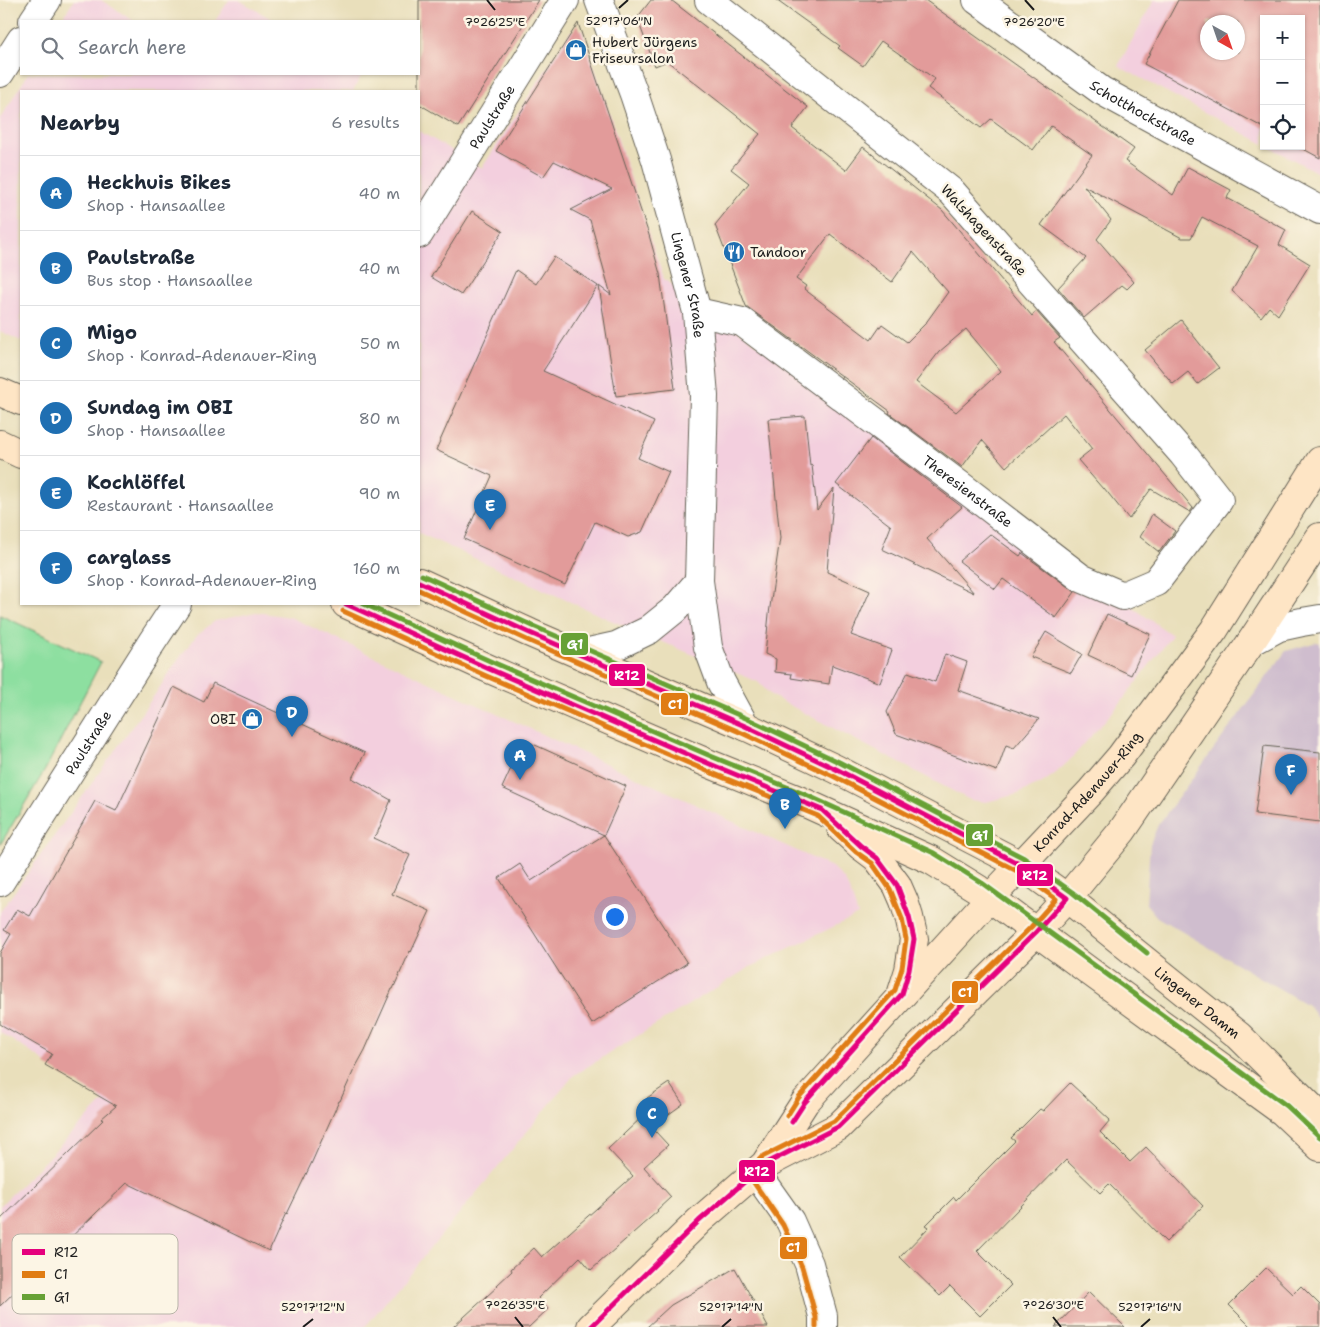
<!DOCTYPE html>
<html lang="en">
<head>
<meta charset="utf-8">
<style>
  :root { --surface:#fff; --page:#f6f6f7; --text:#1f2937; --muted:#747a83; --line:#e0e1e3; --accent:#1f6fb2 }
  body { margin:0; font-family:"Shantell Sans",sans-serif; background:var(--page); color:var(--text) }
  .controls { position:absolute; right:15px; top:15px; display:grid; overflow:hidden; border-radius:0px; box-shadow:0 1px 4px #0004 }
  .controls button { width:45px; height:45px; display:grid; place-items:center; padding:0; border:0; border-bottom:1px solid var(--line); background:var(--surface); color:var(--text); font:25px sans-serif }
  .compass { position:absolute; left:1200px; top:15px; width:45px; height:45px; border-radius:50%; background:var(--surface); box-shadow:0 1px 4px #0004; rotate:140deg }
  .you { position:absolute; left:614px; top:916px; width:18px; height:18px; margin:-12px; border:4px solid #fff; border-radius:50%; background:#1a73e8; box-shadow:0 0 0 8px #1a73e833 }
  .badge { display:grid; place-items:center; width:32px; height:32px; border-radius:50%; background:var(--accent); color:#fff; font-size:16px; font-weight:700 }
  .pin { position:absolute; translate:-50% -41px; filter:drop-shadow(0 1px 2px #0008) }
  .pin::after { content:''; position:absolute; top:26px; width:18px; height:15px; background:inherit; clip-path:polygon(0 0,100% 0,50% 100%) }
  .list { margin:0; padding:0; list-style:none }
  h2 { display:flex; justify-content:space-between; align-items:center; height:65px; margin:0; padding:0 20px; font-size:21px }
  h2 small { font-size:16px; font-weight:400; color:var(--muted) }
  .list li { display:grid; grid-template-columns:32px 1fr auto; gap:15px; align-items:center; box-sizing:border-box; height:75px; padding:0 20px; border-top:1px solid var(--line) }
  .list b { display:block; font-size:19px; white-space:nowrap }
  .list p { margin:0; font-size:16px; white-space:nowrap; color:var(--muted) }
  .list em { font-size:16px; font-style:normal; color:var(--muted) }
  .icon { flex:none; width:28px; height:28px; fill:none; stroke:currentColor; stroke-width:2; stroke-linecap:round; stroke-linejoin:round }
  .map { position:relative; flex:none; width:1320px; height:1327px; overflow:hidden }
  .search { position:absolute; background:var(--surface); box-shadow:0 1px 4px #0004; left:20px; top:20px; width:400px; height:55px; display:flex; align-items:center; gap:12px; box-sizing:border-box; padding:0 18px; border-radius:0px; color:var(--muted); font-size:19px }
  .panel { position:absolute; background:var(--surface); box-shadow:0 1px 4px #0004; left:20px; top:90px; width:400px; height:515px; border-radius:0px }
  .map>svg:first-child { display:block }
  .built { fill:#f3cfde; fill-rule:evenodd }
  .industrial { fill:#cfbdce }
  .green { fill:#8ddfa0; stroke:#547e5e }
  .building { fill:#e29b9a; fill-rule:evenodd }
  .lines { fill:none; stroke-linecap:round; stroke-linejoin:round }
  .minor-casing { stroke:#646054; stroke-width:30 }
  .secondary-casing { stroke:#646054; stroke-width:30 }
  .minor { stroke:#fff; stroke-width:28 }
  .secondary { stroke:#fee5c5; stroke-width:28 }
  .bus-1-casing { stroke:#fcf5e5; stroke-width:9 }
  .bus-2-casing { stroke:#fcf5e5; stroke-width:9 }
  .bus-3-casing { stroke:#fcf5e5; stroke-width:9 }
  .bus-1 { stroke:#e5007d; stroke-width:5 }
  .bus-2 { stroke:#e07c13; stroke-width:5 }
  .bus-3 { stroke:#67a135; stroke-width:5 }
  .ticks { fill:none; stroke:#1c1c1c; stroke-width:2 }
  .labels { text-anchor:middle; stroke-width:5; stroke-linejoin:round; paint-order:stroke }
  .poi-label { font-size:14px; fill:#1c1c1c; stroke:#fcf5e5; text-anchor:start }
  .street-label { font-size:14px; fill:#1c1c1c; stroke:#fcf5e5 }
  .key { fill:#fcf5e5; stroke:#b9b4a9; stroke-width:1 }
  .key-label { font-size:14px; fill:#1c1c1c }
  .ticks-label { font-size:12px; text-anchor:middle; fill:#1c1c1c; stroke:#fcf5e5; stroke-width:5; stroke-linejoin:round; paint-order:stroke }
  .line-badge { stroke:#fcf5e5; stroke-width:2 }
  .badge-label { font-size:14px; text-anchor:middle; font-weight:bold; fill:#fff }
</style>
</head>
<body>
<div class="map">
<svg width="1320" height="1327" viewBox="0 0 1320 1327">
  <rect width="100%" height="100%" fill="#fcf5e5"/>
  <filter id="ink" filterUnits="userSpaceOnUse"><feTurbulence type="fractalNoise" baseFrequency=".02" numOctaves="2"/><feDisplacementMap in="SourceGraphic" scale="10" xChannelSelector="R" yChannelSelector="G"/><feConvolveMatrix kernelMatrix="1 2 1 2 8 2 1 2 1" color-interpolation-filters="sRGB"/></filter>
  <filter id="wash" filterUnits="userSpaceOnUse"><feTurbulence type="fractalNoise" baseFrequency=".0096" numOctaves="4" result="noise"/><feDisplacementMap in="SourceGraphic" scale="20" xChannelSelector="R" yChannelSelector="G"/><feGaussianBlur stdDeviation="1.12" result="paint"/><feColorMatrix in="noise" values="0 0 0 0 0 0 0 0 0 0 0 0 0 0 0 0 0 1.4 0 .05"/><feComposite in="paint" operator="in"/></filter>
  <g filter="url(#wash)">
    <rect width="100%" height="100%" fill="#e9dfbb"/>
    <path class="built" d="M74,0H101L134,21H61Z
      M229,0H239L275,21H215Z
      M1154,0H1320V174L1268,146H1301V19H1264V144L1118,66ZM1208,22H1238V52H1208Z
      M582,30L664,279L1172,635L1123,700L1071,759L1056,773L1042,783L1018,794L986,802L970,800L772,696L758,682L608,619L419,533V131L482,168L571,31Z
      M28,74H362L353,91H21V341L0,331V119Z
      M256,612L290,617L454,694L832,867L845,880L853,900L858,915L750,967L574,1075L365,1327H0V1206L104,1101L0,1032V912L156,693L177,661L197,635L215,621Z"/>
    <path class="industrial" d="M1317,642L1320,643V1021L1309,1006L1157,917L1146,904L1150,844L1158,825L1286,651Z"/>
    <path class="green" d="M0,615L101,662L45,770L0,845Z"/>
    <g id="blocks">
      <path class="building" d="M419,0H539L458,127L419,104Z
        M651,0H671L808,107L792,128L846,170L863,147L942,210L1032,316L1036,311L1060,338L1054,342L1193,508L1190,512L1151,489L1129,519L1104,488L1103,489L1078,460L1092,449L1064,414L1006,467L982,440L962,467L889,413L890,411L746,306L715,225L749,183L731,169L760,134L667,61L655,66L637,18ZM830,234L892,282L913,252L948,292L925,324L907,342L882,324L871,340L804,289L806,286L796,279ZM966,329L1001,371L956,412L916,382L939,352Z
        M776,0H925L1134,149L1125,161L1173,195L1188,167L1231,190L1227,198L1286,230L1279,245L1310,264L1278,315L1269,307L1261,317L1232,291L1258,246L1202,217L1191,238H1182L1084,186L1111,220L1097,239L1134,282L1127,289L1122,285L1084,318L1058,288L1086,258L1041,225L1092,155L1051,126L1033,150L991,119L981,128L928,88L935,79L881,41L863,66L838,48L840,46Z
        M1178,0H1320V158L1298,146H1301V19H1264V128L1144,64ZM1208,22H1238V52H1208Z
        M578,23L649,235L660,274L675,389L616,396L599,286L611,295L590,220L571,210L612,189L554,161L543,177L496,151Z
        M472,211L503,231L461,295L431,277Z
        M554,257L598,286L543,371L654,422L638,458L669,472L642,532L628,537L595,522L565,585L464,539L492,476L436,450L516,270L536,284Z
        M1181,320L1219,368L1198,384L1188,372L1173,384L1145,350Z
        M805,416L810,466L812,465L817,510L834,488L827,572L870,591L851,635L892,650L880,683L832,665L829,684L791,678L792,674L775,672L776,659L765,654L769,614L780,538L768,419Z
        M871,438L962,507L927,539L974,593L882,549L891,526L836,484Z
        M1152,514L1175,531L1159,552L1140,537L1145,529Z
        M990,534L1020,556L1022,553L1075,592L1056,618L1003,579L995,589L959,561Z
        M1107,614L1150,634L1131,675L1088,655Z
        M1046,632L1082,654L1071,673L1031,657Z
        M945,654L967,662L958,690L1039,719L1014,748L1006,745L997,771L896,734L887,712L908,672L935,682Z
        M213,683L365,753L352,778L391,800L377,834L373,838L410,855L392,894L430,911L411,952L410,951L393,989H392L365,1050L353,1072L340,1101H339L312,1162L287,1214L286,1213L269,1251L127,1183L0,1306V1220L103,1120L101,1119L116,1106L45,1065L52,1054L0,1024V953L11,934L4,930L17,909L30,916L95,801L116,811L174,687L204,702Z
        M524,740L626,786L604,835L687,963L592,1024L499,878L520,864L531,881L604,835L502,788Z
        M1264,746L1320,752V822L1255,814Z
        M669,1083L683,1104L662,1119L647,1098Z
        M1070,1083L1110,1120L1100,1132L1130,1162L1146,1147L1203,1206L1166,1242L1109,1184L1100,1193L1066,1160L977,1251L1011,1285L980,1316L950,1286L940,1296L900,1257L929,1227L926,1225L954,1197L956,1200L1015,1141L1011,1138L1040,1109L1043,1111Z
        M642,1117L668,1145L644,1167L671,1197L657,1210L658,1211L591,1270L580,1257L538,1298L548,1309L529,1327H453L498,1286L497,1285L512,1271L511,1269L534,1248L542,1257L633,1176L608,1149Z
        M735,1268L768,1327H647L671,1305Z
        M1266,1268L1293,1294L1301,1286L1320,1305V1327H1251L1229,1305Z
        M1089,1292L1125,1327H1055Z"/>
    </g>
  </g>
  <g filter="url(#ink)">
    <use href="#blocks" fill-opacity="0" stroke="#646054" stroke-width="1"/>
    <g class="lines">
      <g class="minor-casing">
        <g id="minor">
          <path id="s1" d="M599,0L634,94L656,160L697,312L704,396L699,581L708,647L721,682L745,726"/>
          <path id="s2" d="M977,0L1102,91L1320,210"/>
          <path d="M33,21L47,0"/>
          <path d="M0,73L21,40"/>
          <path id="s3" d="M419,234L565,0"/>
          <path id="s4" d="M697,312L742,322L965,489L1081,578L1123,596L1156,582L1219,500L1183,454L952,192L709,0"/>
          <path d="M1251,642L1279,627L1302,622L1320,619"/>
          <path d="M580,654L616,646L649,630L675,609L699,581"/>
          <path id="s5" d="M0,882L152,642L177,604"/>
          <path d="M756,1173L790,1221L809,1264L823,1316V1327"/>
        </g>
      </g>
      <g class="secondary-casing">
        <g id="secondary">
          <path d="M0,392L21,401"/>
          <path d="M0,444L21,454"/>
          <path id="s6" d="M419,582L530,633L745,726L836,769L1021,865L1067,898L1239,1036L1320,1116"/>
          <path d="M346,604L487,668L710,764L801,801L931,860L978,889L1089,971L1283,1112L1320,1147"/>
          <path d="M841,828L861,846L877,858L897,885L904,901L909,917L914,939L909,970L902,992"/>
          <path d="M766,1164L838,1127L1036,932L1067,898L1122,831L1251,642L1320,537"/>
          <path id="s7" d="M591,1327L699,1221L765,1164L805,1102L990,898L1091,791L1121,756L1214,630L1320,461"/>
        </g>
      </g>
      <use href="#minor" class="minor"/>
      <use href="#secondary" class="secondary"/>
      <g class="bus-1-casing">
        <path id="bus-1" d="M419,582L530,633L745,726L836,769L1021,865L1067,898L1036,932L838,1127L765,1164L699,1221L591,1327
          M346,604L487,668L710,764L822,810L861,846L877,858L897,885L909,917L914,939L909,970L902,994L805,1102L792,1122"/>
      </g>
      <g class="bus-2-casing">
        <path id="bus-2" d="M419,590L527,640L742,733L833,776L1017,871L1056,899L1031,927L834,1121L762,1157L751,1168
          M343,611L484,675L707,771L818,816L856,852L872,863L890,889L902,919L906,939L902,968L895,990L799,1097L787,1116
          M750,1177L783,1225L802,1267L816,1317V1327"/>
      </g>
      <g class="bus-3-casing">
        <path id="bus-3" d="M422,575L533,626L748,719L839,762L1024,858L1072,892L1147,953
          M364,604L490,661L713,757L804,794L934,853L982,883L1287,1106L1320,1137"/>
      </g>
      <use href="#bus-1" class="bus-1"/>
      <use href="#bus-2" class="bus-2"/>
      <use href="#bus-3" class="bus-3"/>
    </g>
  </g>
  <path class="ticks" d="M487,0L495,10M1025,0L1034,10M619,8L628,0M515,1317L523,1327M1053,1317L1061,1327M303,1327L313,1319M722,1327L731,1319M1141,1327L1150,1319"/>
  <defs>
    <g id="shop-disc" transform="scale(1.125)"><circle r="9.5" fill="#1f6fb2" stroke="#fcf5e5"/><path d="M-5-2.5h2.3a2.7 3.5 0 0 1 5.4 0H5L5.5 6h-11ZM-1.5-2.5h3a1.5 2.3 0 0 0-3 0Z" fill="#fff"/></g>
    <g id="restaurant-disc" transform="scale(1.125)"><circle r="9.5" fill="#1f6fb2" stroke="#fcf5e5"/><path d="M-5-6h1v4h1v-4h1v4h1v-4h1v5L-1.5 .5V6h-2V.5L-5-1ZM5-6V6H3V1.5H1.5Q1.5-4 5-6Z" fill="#fff"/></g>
  </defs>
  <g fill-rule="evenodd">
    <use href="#shop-disc" x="576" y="50"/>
    <use href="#restaurant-disc" x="734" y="252"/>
    <use href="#shop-disc" x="252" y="719"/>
  </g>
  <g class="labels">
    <g class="poi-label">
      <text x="592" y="47">Hubert Jürgens<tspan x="592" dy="16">Friseursalon</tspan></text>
      <text x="750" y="257">Tandoor</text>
      <text x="236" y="724" text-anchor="end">OBI</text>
    </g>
    <g class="street-label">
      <text dy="5" stroke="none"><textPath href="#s2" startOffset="201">Schotthockstraße</textPath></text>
      <text dy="5" stroke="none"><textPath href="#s3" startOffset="138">Paulstraße</textPath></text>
      <text transform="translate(984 230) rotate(47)" y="5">Walshagenstraße</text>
      <text dy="5" stroke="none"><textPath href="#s1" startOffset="299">Lingener Straße</textPath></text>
      <text dy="5" stroke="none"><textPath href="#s4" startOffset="328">Theresienstraße</textPath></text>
      <text dy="5" stroke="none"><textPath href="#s5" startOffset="165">Paulstraße</textPath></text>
      <text dy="5" stroke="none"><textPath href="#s7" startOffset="732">Konrad-Adenauer-Ring</textPath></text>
      <text dy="5" stroke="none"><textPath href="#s6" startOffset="889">Lingener Damm</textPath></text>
    </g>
  </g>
  <rect x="12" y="1234" width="166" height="80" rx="8" class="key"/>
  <rect x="22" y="1249" width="23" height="6" fill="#e5007d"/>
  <rect x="22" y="1271" width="23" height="7" fill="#e07c13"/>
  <rect x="22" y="1294" width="23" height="6" fill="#67a135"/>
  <g class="key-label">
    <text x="54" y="1257">R12</text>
    <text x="54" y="1279">C1</text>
    <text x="54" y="1302">G1</text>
  </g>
  <g class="ticks-label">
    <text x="619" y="25">52°17'06"N</text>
    <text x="1034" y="26">7°26'20"E</text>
    <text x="495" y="26">7°26'25"E</text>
    <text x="515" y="1309">7°26'35"E</text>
    <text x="1053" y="1309">7°26'30"E</text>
    <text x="313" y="1311">52°17'12"N</text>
    <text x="731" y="1311">52°17'14"N</text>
    <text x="1150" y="1311">52°17'16"N</text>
  </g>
  <g class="line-badge">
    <rect x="560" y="632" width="29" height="24" rx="5" fill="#67a135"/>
    <rect x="608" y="663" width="38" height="24" rx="5" fill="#e5007d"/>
    <rect x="660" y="692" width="29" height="24" rx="5" fill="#e07c13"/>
    <rect x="965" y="823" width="29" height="24" rx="5" fill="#67a135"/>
    <rect x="1016" y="863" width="38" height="24" rx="5" fill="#e5007d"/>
    <rect x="951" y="980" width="28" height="24" rx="5" fill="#e07c13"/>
    <rect x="738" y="1159" width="38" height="24" rx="5" fill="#e5007d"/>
    <rect x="779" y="1236" width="29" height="24" rx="5" fill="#e07c13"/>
  </g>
  <g class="badge-label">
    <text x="575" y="649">G1</text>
    <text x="627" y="680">R12</text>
    <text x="675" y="709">C1</text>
    <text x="980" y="840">G1</text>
    <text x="1035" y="880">R12</text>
    <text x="965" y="997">C1</text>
    <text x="757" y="1176">R12</text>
    <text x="793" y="1252">C1</text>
  </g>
</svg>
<div class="controls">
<button>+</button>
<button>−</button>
<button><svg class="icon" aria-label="locate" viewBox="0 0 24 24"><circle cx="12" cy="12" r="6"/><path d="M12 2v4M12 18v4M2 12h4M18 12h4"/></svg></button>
</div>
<svg class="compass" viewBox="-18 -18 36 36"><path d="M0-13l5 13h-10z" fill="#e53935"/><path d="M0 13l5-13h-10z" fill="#747a83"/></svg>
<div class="you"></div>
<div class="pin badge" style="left:520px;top:780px">A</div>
<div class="pin badge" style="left:785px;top:829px">B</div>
<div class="pin badge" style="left:652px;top:1138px">C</div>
<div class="pin badge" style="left:292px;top:737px">D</div>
<div class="pin badge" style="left:490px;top:530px">E</div>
<div class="pin badge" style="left:1291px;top:795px">F</div>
<div class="search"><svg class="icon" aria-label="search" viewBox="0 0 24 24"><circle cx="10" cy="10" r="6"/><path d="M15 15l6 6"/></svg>Search here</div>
<section class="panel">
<h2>Nearby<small>6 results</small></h2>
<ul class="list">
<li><span class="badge">A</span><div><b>Heckhuis Bikes</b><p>Shop · Hansaallee</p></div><em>40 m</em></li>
<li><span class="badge">B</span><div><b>Paulstraße</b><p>Bus stop · Hansaallee</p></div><em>40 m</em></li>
<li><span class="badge">C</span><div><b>Migo</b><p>Shop · Konrad-Adenauer-Ring</p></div><em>50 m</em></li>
<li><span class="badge">D</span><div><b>Sundag im OBI</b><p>Shop · Hansaallee</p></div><em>80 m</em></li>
<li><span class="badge">E</span><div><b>Kochlöffel</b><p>Restaurant · Hansaallee</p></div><em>90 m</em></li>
<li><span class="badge">F</span><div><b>carglass</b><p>Shop · Konrad-Adenauer-Ring</p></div><em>160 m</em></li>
</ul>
</section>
</div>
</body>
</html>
